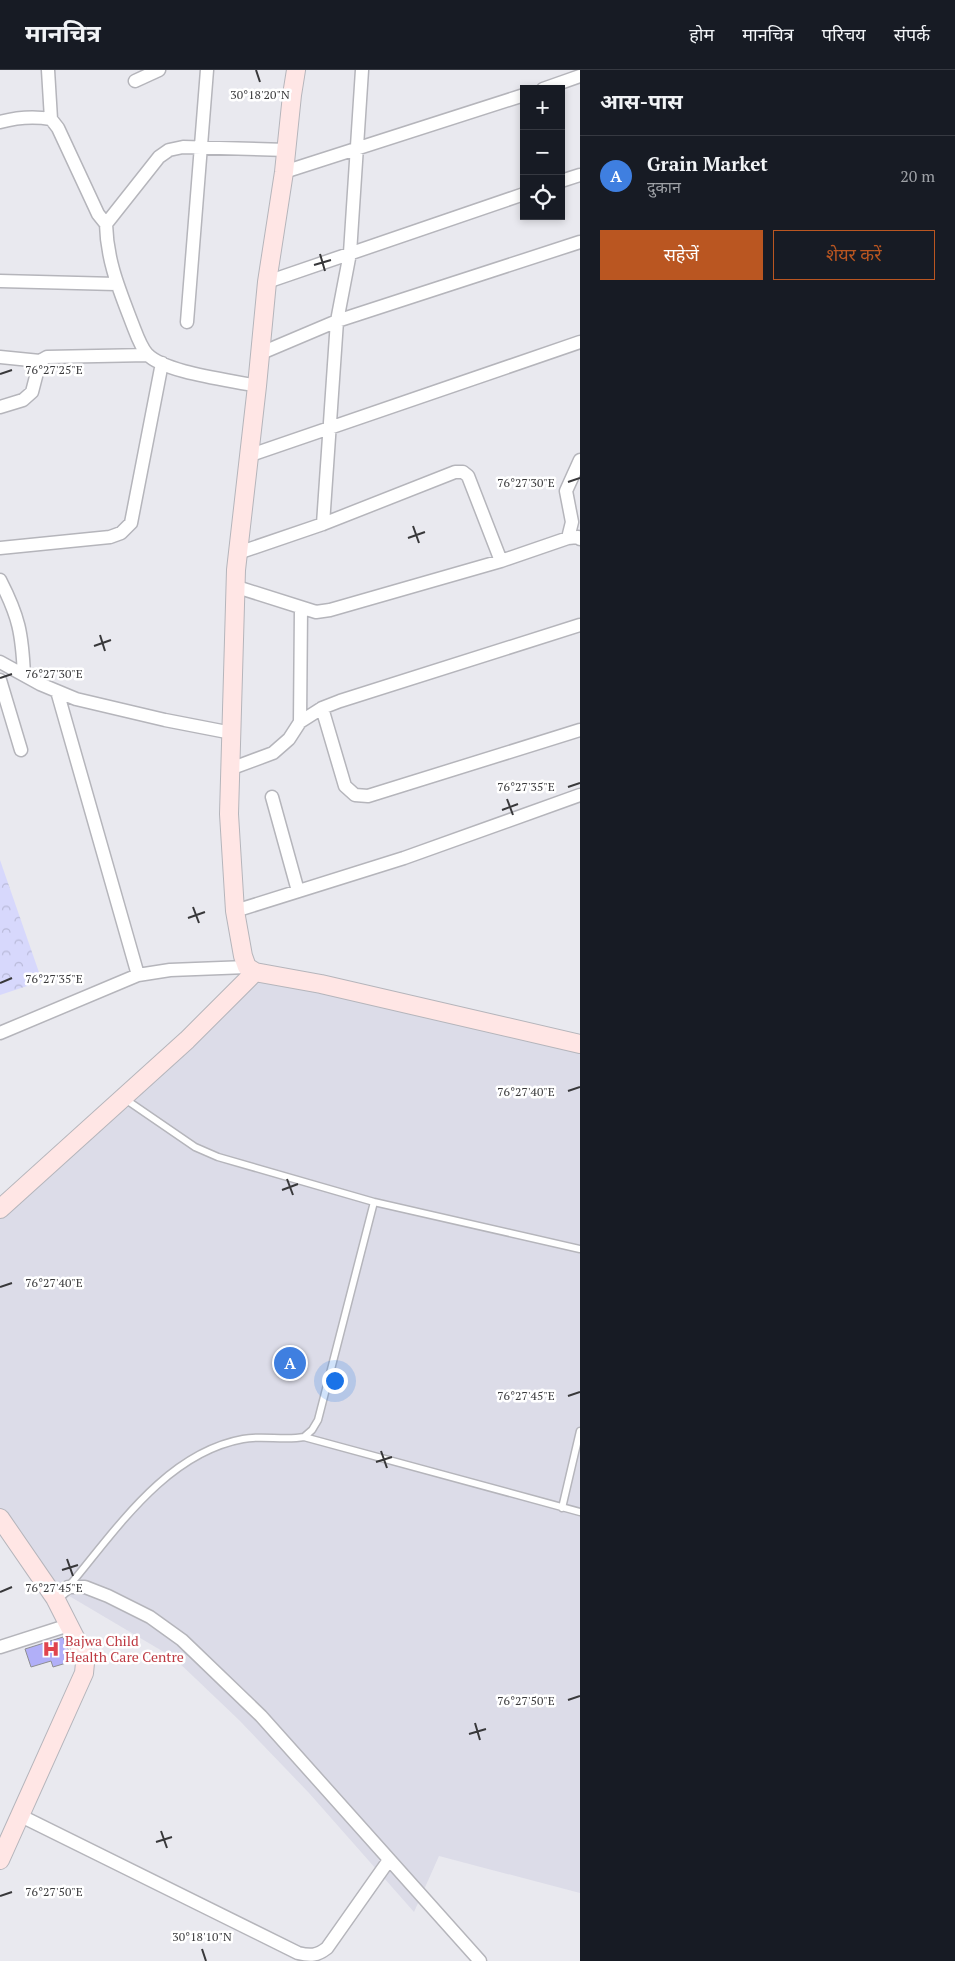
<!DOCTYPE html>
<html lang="hi">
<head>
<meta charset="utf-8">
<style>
  :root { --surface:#171b24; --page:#242831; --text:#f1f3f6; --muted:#9ea1a6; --line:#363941; --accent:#ba5621 }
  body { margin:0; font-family:"PT Serif","Noto Sans Devanagari",serif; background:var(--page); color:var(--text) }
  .controls { position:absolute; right:15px; top:15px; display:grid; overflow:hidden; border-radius:0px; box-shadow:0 2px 8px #0003 }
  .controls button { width:45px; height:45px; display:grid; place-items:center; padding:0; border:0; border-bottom:1px solid var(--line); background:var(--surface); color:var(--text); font:25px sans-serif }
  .you { position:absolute; left:334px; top:1310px; width:18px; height:18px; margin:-12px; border:4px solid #fff; border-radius:50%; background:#1a73e8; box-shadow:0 0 0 8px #1a73e833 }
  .badge { display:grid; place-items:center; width:32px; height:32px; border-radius:50%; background:var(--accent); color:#fff; font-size:16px; font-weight:700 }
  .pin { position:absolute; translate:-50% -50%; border:2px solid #fff; box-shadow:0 1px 5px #0006 }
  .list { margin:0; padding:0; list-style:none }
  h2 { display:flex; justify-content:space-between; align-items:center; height:65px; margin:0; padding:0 20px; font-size:21px }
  h2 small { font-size:16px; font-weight:400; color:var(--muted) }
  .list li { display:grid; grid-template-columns:32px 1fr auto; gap:15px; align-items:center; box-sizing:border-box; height:80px; padding:0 20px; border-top:1px solid var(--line) }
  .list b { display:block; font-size:19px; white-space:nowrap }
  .list p { margin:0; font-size:16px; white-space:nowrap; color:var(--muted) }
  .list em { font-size:16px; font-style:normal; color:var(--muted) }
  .actions { display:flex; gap:10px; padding:15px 20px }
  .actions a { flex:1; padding:11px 0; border:1px solid var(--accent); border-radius:0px; text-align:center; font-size:18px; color:var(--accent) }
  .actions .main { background:var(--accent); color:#fff }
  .icon { flex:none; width:28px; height:28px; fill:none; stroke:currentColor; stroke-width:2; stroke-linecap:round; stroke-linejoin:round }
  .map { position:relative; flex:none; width:580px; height:1891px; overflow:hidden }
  header { display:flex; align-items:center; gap:30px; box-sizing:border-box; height:70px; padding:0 25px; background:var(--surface); border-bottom:1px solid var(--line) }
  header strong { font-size:24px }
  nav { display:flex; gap:28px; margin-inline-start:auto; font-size:18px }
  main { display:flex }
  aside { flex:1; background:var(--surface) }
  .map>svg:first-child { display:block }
  .built { fill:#dcdce8 }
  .park { fill:url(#park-crowns) }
  .building { fill:#b1aff8; stroke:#8e8e93 }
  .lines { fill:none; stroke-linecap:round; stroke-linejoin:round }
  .lane-casing { stroke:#b5b5bb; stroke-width:9 }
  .street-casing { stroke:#b5b5bb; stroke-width:15 }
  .secondary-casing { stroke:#b5b5bb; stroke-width:20 }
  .lane { stroke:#fff; stroke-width:6 }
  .street { stroke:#fff; stroke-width:12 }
  .secondary { stroke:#ffe6e5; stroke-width:18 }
  .ticks { fill:none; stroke:#38383a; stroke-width:2 }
  .labels { text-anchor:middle; stroke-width:5; stroke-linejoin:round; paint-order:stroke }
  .health-label { font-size:14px; fill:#be3a42; stroke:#fff; text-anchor:start }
  .ticks-label { font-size:12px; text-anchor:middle; fill:#38383a; stroke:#fff; stroke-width:5; stroke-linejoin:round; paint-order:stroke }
</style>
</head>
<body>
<header>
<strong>मानचित्र</strong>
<nav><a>होम</a><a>मानचित्र</a><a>परिचय</a><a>संपर्क</a></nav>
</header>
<main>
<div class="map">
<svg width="580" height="1891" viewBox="0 0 580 1891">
  <defs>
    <pattern id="park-crowns" width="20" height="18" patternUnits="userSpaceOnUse" patternTransform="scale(1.25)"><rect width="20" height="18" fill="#d7d8fc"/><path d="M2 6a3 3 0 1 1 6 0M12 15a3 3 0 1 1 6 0" fill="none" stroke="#b9bad9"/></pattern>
  </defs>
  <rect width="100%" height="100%" fill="#e9e9ef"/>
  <path class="built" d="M259,900L580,970V1823L439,1786L414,1842L309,1723L239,1650L174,1588L54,1517L0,1438V1148L76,1082Z"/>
  <path class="park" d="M0,790L42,911L0,925Z"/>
  <path class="building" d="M63,1567L73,1591L53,1597L51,1591L31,1597L25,1579Z"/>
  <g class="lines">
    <g class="lane-casing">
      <path id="lane" d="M125,1029L195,1077L218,1087L374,1132L580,1179
        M304,1367L580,1442
        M562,1438L580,1361
        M69,1516C116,1460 166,1383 243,1369C263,1365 284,1371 304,1367L312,1360L318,1350L374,1132"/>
    </g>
    <g class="street-casing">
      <path id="street" d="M48,0L51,49
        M135,11L159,0
        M543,19L580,6
        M0,52C18,47 33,46 51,49L58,58L98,144L106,154
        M284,102L524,25
        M561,111L580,105
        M0,211L116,214
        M267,212L524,124
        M187,252L207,0
        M259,284L337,251L580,172
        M0,287L40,291
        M257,316C231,310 165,303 147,284C140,276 136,263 132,253C119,219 107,191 106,154L159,87L169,80L183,77L287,80
        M0,337L23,330L32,322L40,291L47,287L148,285
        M248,386L580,272
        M323,454L337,251L350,183L362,0
        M568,468L572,452L566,421L580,390
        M0,478L110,467L121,463L131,453L162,293
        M238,483L323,454L455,402H463L468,406L501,491
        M0,510C19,547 22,563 24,605
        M237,517L316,542L330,540L501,491L568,468L578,467L580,469
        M0,592L40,614L76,629L165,650L232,663
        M0,610L21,680
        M57,621L138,905
        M322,638L345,716L355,725L368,726L580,660
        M300,652L322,638L340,631L580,555
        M230,699L273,683L289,669L300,652L301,538
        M272,727L298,821
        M235,841L404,788L580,725
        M0,963L138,905L170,900L247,897
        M55,1528L68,1517H85L108,1526L150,1547L182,1570L261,1646L480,1891
        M0,1577L69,1555
        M19,1745L298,1883C310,1886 317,1886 327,1878L389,1790"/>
    </g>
    <g class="secondary-casing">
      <path id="secondary" d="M296,0L292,25L284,102L267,212L257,316L236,500L229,744L235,841L243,886L247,897L255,902L321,914L580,974
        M0,1139L187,970L255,902
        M0,1448L55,1528L83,1583L85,1593L84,1603L0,1790"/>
    </g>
    <use href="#lane" class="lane"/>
    <use href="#street" class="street"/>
    <use href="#secondary" class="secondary"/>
  </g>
  <path class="ticks" d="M256,0L260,12M320,184L325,201M314,195L331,190M0,304L12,300M568,412L580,408M413,456L419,473M408,468L425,462M100,565L105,581M94,576L111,570M0,608L12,604M568,717L580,713M507,729L513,745M502,740L518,734M193,837L199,853M188,848L205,842M0,913L12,908M568,1021L580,1017M287,1109L293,1125M282,1120L298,1114M0,1217L12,1213M568,1326L580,1322M381,1381L387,1398M376,1392L392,1387M67,1489L73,1506M62,1500L78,1495M0,1522L12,1517M568,1630L580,1626M475,1653L480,1670M469,1664L486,1659M161,1761L167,1778M156,1772L172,1767M0,1826L12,1822M202,1879L206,1891"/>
  <defs>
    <g id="hospital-bare" transform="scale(1.35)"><path d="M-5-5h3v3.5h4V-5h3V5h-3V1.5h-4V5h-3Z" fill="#e0444e" stroke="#fff" stroke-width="2.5" paint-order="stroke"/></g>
  </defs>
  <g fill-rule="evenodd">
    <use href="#hospital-bare" x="51" y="1579"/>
  </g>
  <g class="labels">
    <g class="health-label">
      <text x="65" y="1576">Bajwa Child<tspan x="65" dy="16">Health Care Centre</tspan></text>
    </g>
  </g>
  <g class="ticks-label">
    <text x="260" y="29">30°18'20"N</text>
    <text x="54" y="304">76°27'25"E</text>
    <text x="526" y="417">76°27'30"E</text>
    <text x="54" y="608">76°27'30"E</text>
    <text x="526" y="721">76°27'35"E</text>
    <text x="54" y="913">76°27'35"E</text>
    <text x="526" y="1026">76°27'40"E</text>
    <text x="54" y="1217">76°27'40"E</text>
    <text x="526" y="1330">76°27'45"E</text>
    <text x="54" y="1522">76°27'45"E</text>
    <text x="526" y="1635">76°27'50"E</text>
    <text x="54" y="1826">76°27'50"E</text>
    <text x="202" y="1871">30°18'10"N</text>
  </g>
</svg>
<div class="controls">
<button>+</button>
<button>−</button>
<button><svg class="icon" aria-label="locate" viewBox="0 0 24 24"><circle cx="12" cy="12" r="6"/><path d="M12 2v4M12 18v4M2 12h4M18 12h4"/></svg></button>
</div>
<div class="you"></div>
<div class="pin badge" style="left:290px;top:1293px;background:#3f7fe0">A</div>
</div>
<aside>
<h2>आस-पास<small></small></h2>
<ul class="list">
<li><span class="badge" style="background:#3f7fe0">A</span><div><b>Grain Market</b><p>दुकान</p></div><em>20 m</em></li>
</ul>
<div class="actions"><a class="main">सहेजें</a><a>शेयर करें</a></div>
</aside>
</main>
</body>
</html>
